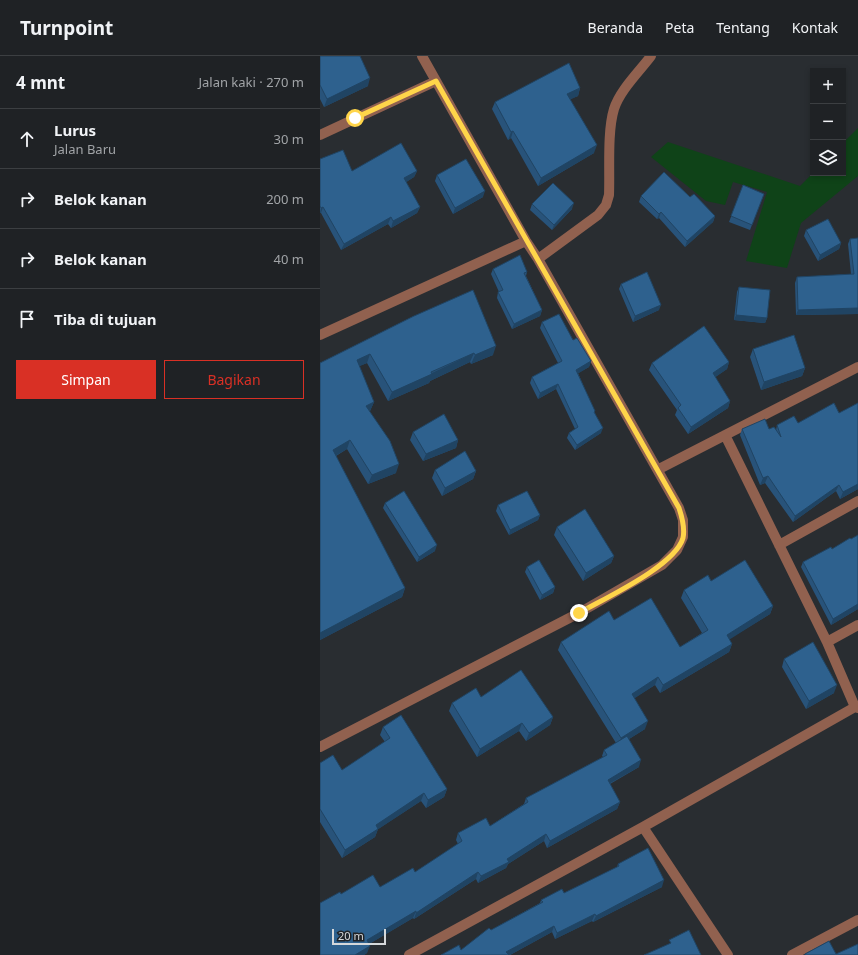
<!DOCTYPE html>
<html lang="id">
<head>
<meta charset="utf-8">
<style>
  :root { --surface:#1f2225; --page:#272a2d; --text:#f1f3f6; --muted:#a1a4a7; --line:#3c3f42; --accent:#d93025 }
  body { margin:0; font-family:"Noto Sans",sans-serif; background:var(--page); color:var(--text) }
  .controls { position:absolute; right:12px; top:12px; display:grid; overflow:hidden; border-radius:0px; box-shadow:0 2px 6px #0003 }
  .controls button { width:36px; height:36px; display:grid; place-items:center; padding:0; border:0; border-bottom:1px solid var(--line); background:var(--surface); color:var(--text); font:20px sans-serif }
  .scale { position:absolute; left:12px; bottom:10px; width:54px; box-sizing:border-box; padding-left:4px; border:2px solid #d5d8da; border-top:0; font-size:11px; line-height:14px; white-space:nowrap; color:#d5d8da; -webkit-text-stroke:3px #202327; paint-order:stroke }
  .stop { position:absolute; width:12px; height:12px; margin:-9px; border:3px solid #ffd54a; border-radius:50%; background:#fff }
  .stop.end { background:#ffd54a; border-color:#fff; box-shadow:0 1px 4px #0008 }
  .list { margin:0; padding:0; list-style:none }
  h2 { display:flex; justify-content:space-between; align-items:center; height:52px; margin:0; padding:0 16px; font-size:17px }
  h2 small { font-size:13px; font-weight:400; color:var(--muted) }
  .list li { display:grid; grid-template-columns:26px 1fr auto; gap:12px; align-items:center; box-sizing:border-box; height:60px; padding:0 16px; border-top:1px solid var(--line) }
  .list b { display:block; font-size:15px; white-space:nowrap }
  .list p { margin:0; font-size:13px; white-space:nowrap; color:var(--muted) }
  .list em { font-size:13px; font-style:normal; color:var(--muted) }
  .actions { display:flex; gap:8px; padding:12px 16px }
  .actions a { flex:1; padding:9px 0; border:1px solid var(--accent); border-radius:0px; text-align:center; font-size:14px; color:var(--accent) }
  .actions .main { background:var(--accent); color:#fff }
  .icon { flex:none; width:22px; height:22px; fill:none; stroke:currentColor; stroke-width:2; stroke-linecap:round; stroke-linejoin:round }
  .map { position:relative; flex:none; width:538px; height:899px; overflow:hidden }
  header { display:flex; align-items:center; gap:24px; box-sizing:border-box; height:56px; padding:0 20px; background:var(--surface); border-bottom:1px solid var(--line) }
  header strong { font-size:19px }
  nav { display:flex; gap:22px; margin-inline-start:auto; font-size:14px }
  main { display:flex }
  aside { flex:1; background:var(--surface) }
  .map>svg:first-child { display:block }
  .green { fill:#0f4318 }
  .lines { fill:none; stroke-linecap:round; stroke-linejoin:round }
  .minor { stroke:#91614f; stroke-width:10 }
  .wall { fill:#28537a }
  .shaded-wall { fill:#204463 }
  .building { fill:#2e618e; stroke:#204463 }
  .route { stroke:#ffd54a; stroke-width:5 }
</style>
</head>
<body>
<header>
<strong>Turnpoint</strong>
<nav><a>Beranda</a><a>Peta</a><a>Tentang</a><a>Kontak</a></nav>
</header>
<main>
<aside>
<h2>4 mnt<small>Jalan kaki · 270 m</small></h2>
<ul class="list">
<li><svg class="icon" aria-label="ahead" viewBox="0 0 24 24"><path d="M12 20V5M6 11l6-6 6 6"/></svg><div><b>Lurus</b><p>Jalan Baru</p></div><em>30 m</em></li>
<li><svg class="icon" aria-label="right" viewBox="0 0 24 24"><path d="M7 20v-9h11M14 6l5 5-5 5"/></svg><div><b>Belok kanan</b></div><em>200 m</em></li>
<li><svg class="icon" aria-label="right" viewBox="0 0 24 24"><path d="M7 20v-9h11M14 6l5 5-5 5"/></svg><div><b>Belok kanan</b></div><em>40 m</em></li>
<li><svg class="icon" aria-label="arrive" viewBox="0 0 24 24"><path d="M6 21V4h12l-3 4 3 4H6"/></svg><div><b>Tiba di tujuan</b></div></li>
</ul>
<div class="actions"><a class="main">Simpan</a><a>Bagikan</a></div>
</aside>
<div class="map">
<svg width="538" height="899" viewBox="0 0 538 899">
  <rect width="100%" height="100%" fill="#292d31"/>
  <path class="green" d="M538,72V120L481,167L467,212L426,205L447,136L413,126L405,149L386,145L331,101L348,86L480,130L493,117H523V87Z"/>
  <g class="lines">
    <path class="minor" d="M0,79L116,25
      M218,203L278,159L286,149L289,139C290,114 287,76 294,53C300,34 319,16 331,0
      M0,279L206,185
      M405,379L507,586L535,651L538,652
      M339,413L538,311
      M459,489L538,445
      M507,586L538,569
      M0,691L259,557L342,509L357,494L363,481V464L359,452L218,203L206,185L102,0
      M323,771L408,899
      M89,899L323,771L535,651
      M472,899L538,864"/>
  </g>
  <path class="wall" d="M0,0L48,30L4,51L0,43Z
    M260,32L258,40L250,43L274,97L218,130L191,82L188,84L172,53L175,46Z
    M0,103L32,115H97L94,121L86,126L100,151L97,157L71,172L68,168L21,194L1,157H0Z
    M117,119L163,141L133,158L115,125Z
    M423,129L444,138L430,174L409,166Z
    M321,140L370,141L395,160L393,166L365,191L339,162L337,163L319,146Z
    M212,148L252,153L232,174L210,154Z
    M486,174L521,187L519,193L498,205L484,180Z
    M538,182V258L476,259L475,227L477,221L531,218L528,188L530,183Z
    M173,213L207,216L206,220L222,254L220,260L192,273L177,242L178,236H179L171,218Z
    M301,228L339,254L313,266L299,233Z
    M419,231L447,262L445,267L414,264L417,236Z
    M94,260L173,299L151,308L150,306L110,325L109,327L68,345L47,307L39,310L54,346L50,355H49L76,417L48,428L27,393L16,400L85,532L82,541L0,584V307Z
    M222,266L253,284L271,305L269,311L258,317L275,357L281,377L255,394L247,382L249,377L255,373L236,333L218,343L210,327L212,321L238,307L220,272Z
    M433,293L485,312L482,320L441,334L430,301Z
    M409,306L407,313L395,321L410,345L408,352L368,378L355,359L357,354L329,314L332,307Z
    M538,347V433L520,443L516,435L473,466L445,427L440,429L420,379L422,373L456,374L457,369L478,367L519,357Z
    M93,376L138,384L136,392L103,405L90,384Z
    M115,414L156,415L153,423L122,440L112,422Z
    M65,447L115,495L97,506L63,452Z
    M178,449L220,459L218,464L189,479L176,455Z
    M237,471L294,500L291,507L263,525L234,479Z
    M531,483L538,553L511,569L481,511L483,506L512,493Z
    M207,511L235,531L233,537L220,544L205,516Z
    M391,525L453,550L450,558L409,583L412,588L409,596L340,637L335,629L314,642L325,673L309,683L319,711L290,728L300,746L297,753L227,792L224,785L188,808L186,812L158,827L156,823L94,863L93,862L49,888L47,897L44,899H0L21,838L60,831L95,816L138,788L136,784L138,777L170,770L204,748L206,742L283,701L282,700L284,694L296,687L238,594L241,586L294,564L360,591L382,577L361,542L364,534Z
    M464,603L514,637L486,653L462,611Z
    M161,641L233,661L230,669L206,685L199,675L157,701L129,655L132,647Z
    M63,671L127,733L124,741L106,752L101,745L58,773L55,781L22,802L0,766V707L22,714L65,686L60,679Z
    M298,808L342,831L273,866L272,865L235,883L232,876L190,899H121L141,894L171,874L220,847L221,844L244,837L297,811Z"/>
  <path class="shaded-wall" d="M50,22L48,30L4,51L7,43Z
    M260,32L258,40L245,46L247,38Z
    M193,75L191,82L188,84L191,76Z
    M277,89L274,97L218,130L221,122Z
    M97,115L94,121L82,129L84,122Z
    M165,135L163,141L133,158L135,152Z
    M254,147L252,153L232,174L234,169Z
    M3,151L1,157H0L1,152Z
    M100,151L97,157L71,172L73,165Z
    M341,156L339,162L337,163L339,158Z
    M395,160L393,166L365,191L367,185Z
    M71,161L68,168L21,194L24,188Z
    M521,187L519,193L498,205L500,199Z
    M341,249L339,254L313,266L315,260Z
    M538,252V258L476,259L478,254Z
    M222,254L220,260L192,273L194,268Z
    M416,259L447,262L445,267L414,264Z
    M176,290L173,299L151,308L155,299Z
    M154,297L150,306L110,325L109,327L68,345L72,336Z
    M50,298L47,307L33,313L37,304Z
    M271,305L269,311L254,320L256,314Z
    M409,306L407,313L390,325L393,317Z
    M485,312L482,320L441,334L444,326Z
    M238,328L236,333L218,343L220,337Z
    M410,345L408,352L368,378L371,371Z
    M54,346L50,355L42,359L46,350Z
    M283,372L281,377L255,394L257,389Z
    M30,384L27,393L10,403L13,394Z
    M138,384L136,392L103,405L106,398Z
    M79,408L76,417L48,428L52,419Z
    M156,415L153,423L122,440L125,432Z
    M448,420L445,427L440,429L443,422Z
    M538,428V433L520,443L523,436Z
    M519,429L516,435L473,466L475,460Z
    M220,459L218,464L189,479L190,474Z
    M117,489L115,495L97,506L99,501Z
    M294,500L291,507L263,525L266,517Z
    M235,531L233,537L220,544L222,539Z
    M85,532L82,541L0,584V577Z
    M538,548V553L511,569L513,563Z
    M453,550L450,558L404,587L407,579Z
    M412,588L409,596L340,637L343,629Z
    M338,621L335,629L309,646L312,638Z
    M517,629L514,637L486,653L489,645Z
    M233,661L230,669L206,685L209,677Z
    M328,665L325,673L298,690L301,682Z
    M202,667L199,675L157,701L160,693Z
    M321,704L319,711L285,730L288,724Z
    M127,733L124,741L106,752L108,744Z
    M104,737L101,745L57,774L58,773L55,781L22,802L25,794L56,769Z
    M300,746L297,753L227,792L230,785Z
    M226,778L224,785L188,808L186,812L158,827L161,820Z
    M158,816L156,823L94,863L96,857Z
    M344,824L342,831L273,866L276,860Z
    M96,855L93,862L44,891L47,884Z
    M275,858L272,865L235,883L237,877Z
    M234,870L232,876L190,899H185L186,896Z
    M50,890L47,897L44,899H35Z"/>
  <path class="building" d="M0,0H40L50,22L7,43L0,29Z
    M249,7L260,32L247,38L277,89L221,122L193,75L191,76L175,46Z
    M81,87L97,115L84,122L100,151L73,165L71,161L24,188L3,151L1,152L0,150V103L23,94L32,115Z
    M146,103L165,135L135,152L117,119Z
    M344,116L370,141L374,138L395,160L367,185L341,156L339,158L321,140Z
    M233,127L254,147L234,169L212,148Z
    M423,129L444,138L432,169L411,160Z
    M508,163L521,187L500,199L486,174Z
    M538,182V252L478,254L477,221L534,218L530,183Z
    M200,199L207,216L204,217L222,254L194,268L178,236L183,234L173,213Z
    M327,216L341,249L315,260L301,228Z
    M419,231L450,234L447,262L416,259Z
    M153,234L176,290L155,299L154,297L111,316L112,318L72,336L50,298L37,304L54,346L46,350L70,385L79,408L52,419L30,384L13,394L85,532L0,577V307L94,260Z
    M239,258L253,284L257,282L271,305L256,314L275,355L274,356L283,372L257,389L249,377L258,371L238,328L220,337L212,321L242,305L222,266Z
    M384,270L409,306L393,317L410,345L371,371L358,352L361,349L332,307Z
    M474,279L485,312L444,326L433,293Z
    M514,347L519,357L538,347V428L523,436L519,429L475,460L448,420L443,422L422,373L445,363L449,373L454,371L461,381L457,369L474,360L478,367Z
    M124,358L138,384L106,398L93,376Z
    M145,395L156,415L125,432L115,414Z
    M84,435L117,489L99,501L65,447Z
    M207,435L220,459L190,474L178,449Z
    M265,453L294,500L266,517L237,471Z
    M538,479V548L513,563L483,506L511,491L512,493L530,482L531,483Z
    M219,504L235,531L222,539L207,511Z
    M425,504L453,550L407,579L412,588L343,629L338,621L312,638L328,665L301,682L241,586L289,555L294,564L331,542L360,591L388,574L364,534L388,519L391,525Z
    M493,586L517,629L489,645L464,603Z
    M201,614L233,661L209,677L202,667L160,693L132,647L156,632L161,641Z
    M81,659L127,733L108,744L104,737L56,769L58,773L25,794L0,753V707L13,699L22,714L70,682L63,671Z
    M307,680L321,704L288,724L300,746L230,785L226,778L187,803L189,806L161,820L158,816L96,857V855L47,884L50,890L35,899H0V847L20,836L21,838L53,819L60,831L93,812L95,816L142,785L138,777L166,762L170,770L208,746L206,742L287,699L284,694Z
    M328,792L344,824L276,860L275,858L237,877L234,870L186,896L189,899H121L139,889L141,894L169,872L171,874L223,846L221,844L242,833L244,837L299,810L298,808Z
    M369,874L381,899H324L351,887L349,884Z
    M509,885L516,898L538,888V899H485V898Z"/>
  <g class="lines">
    <path class="route" d="M35,62L116,25L359,452C362,461 365,473 363,482C355,510 285,542 259,557"/>
  </g>
</svg>
<div class="controls">
<button>+</button>
<button>−</button>
<button><svg class="icon" aria-label="layers" viewBox="0 0 24 24"><path d="M12 4l9 5-9 5-9-5zM3 14l9 5 9-5"/></svg></button>
</div>
<div class="scale">20 m</div>
<div class="stop" style="left:35px;top:62px"></div>
<div class="stop end" style="left:259px;top:557px"></div>
</div>
</main>
</body>
</html>
